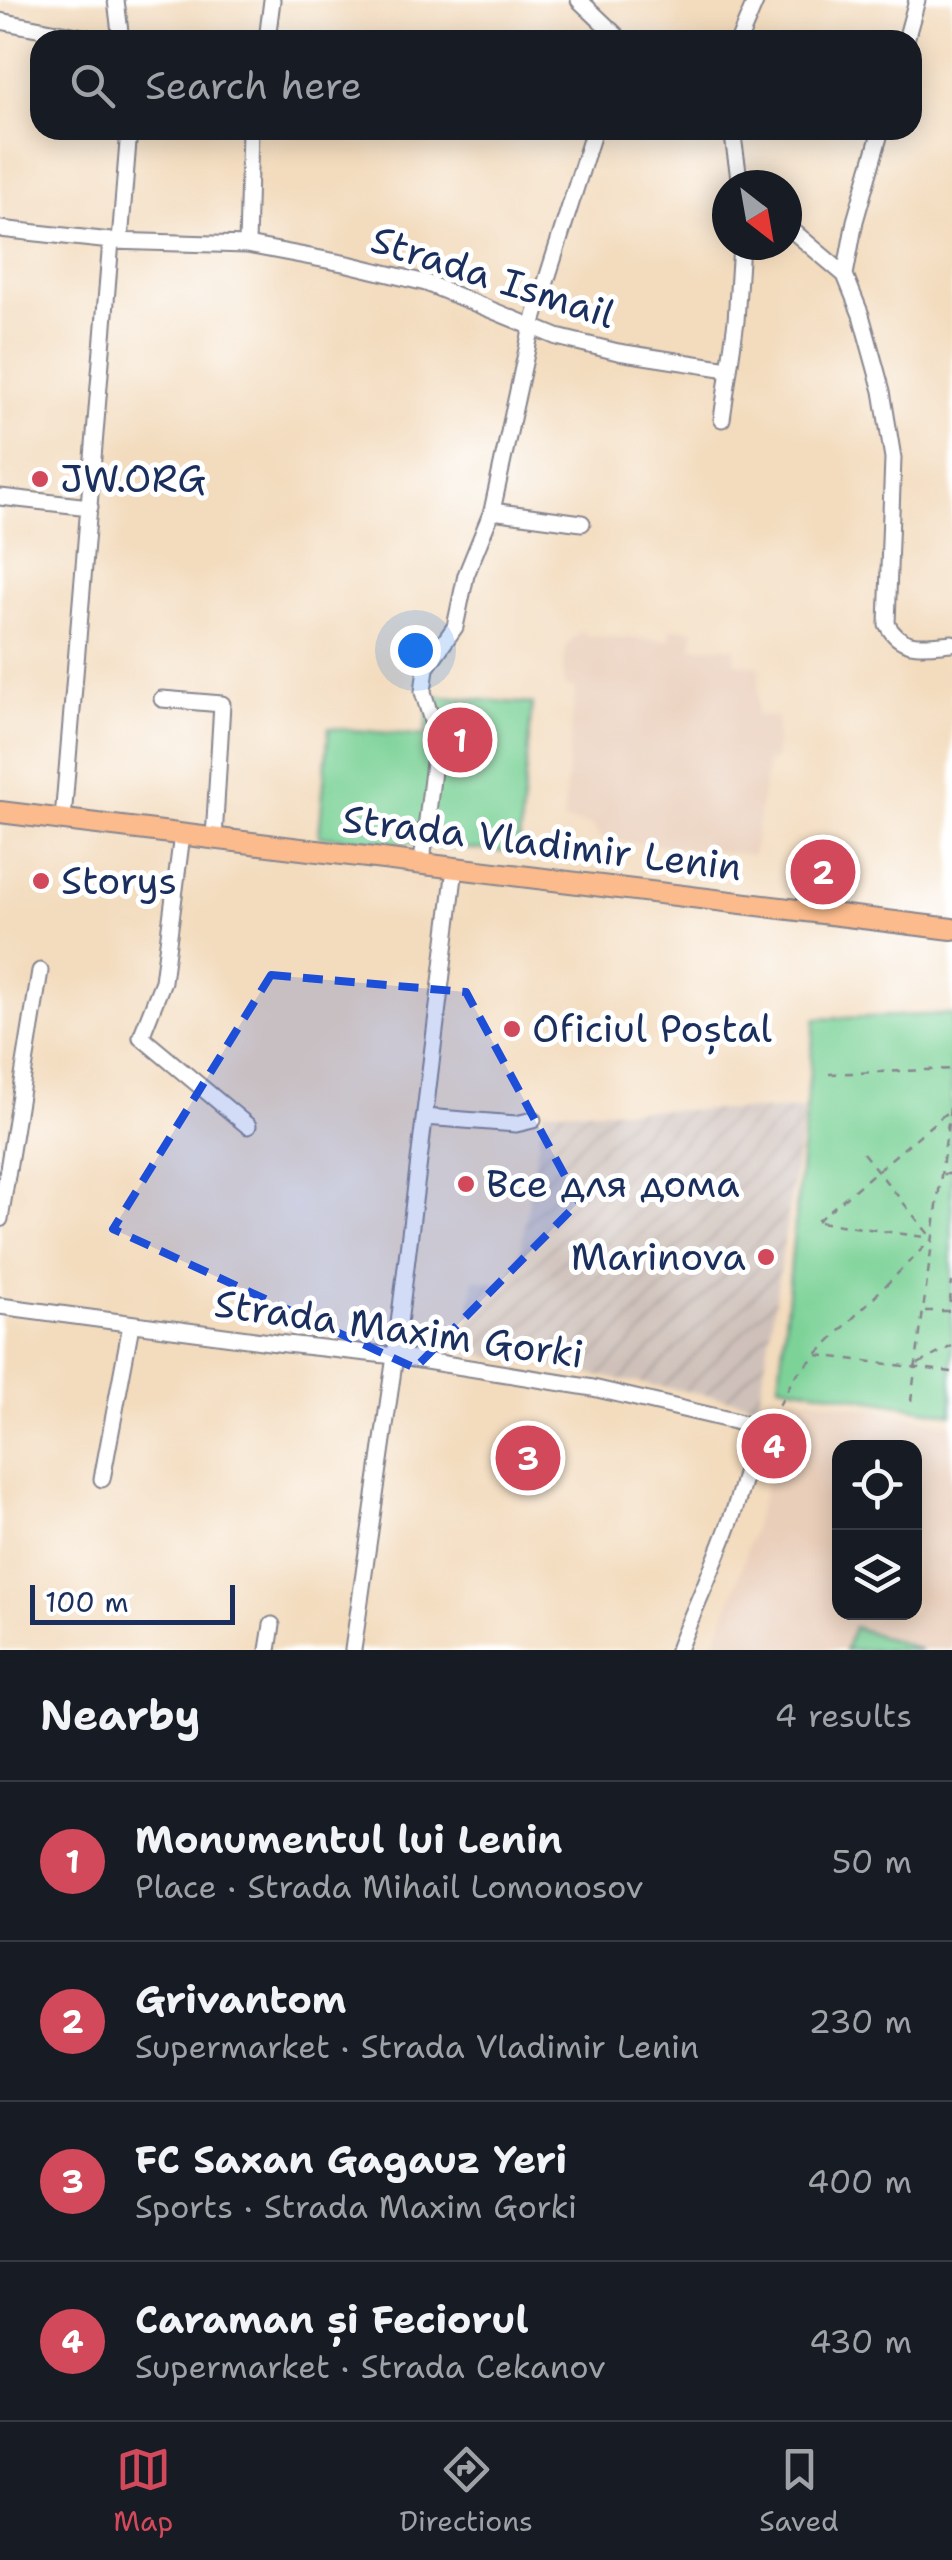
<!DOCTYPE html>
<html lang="en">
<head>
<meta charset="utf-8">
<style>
  :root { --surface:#171b24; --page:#242831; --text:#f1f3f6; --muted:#9ea1a6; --line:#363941; --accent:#d1495b }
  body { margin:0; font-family:"Shantell Sans",sans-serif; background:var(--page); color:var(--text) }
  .controls { position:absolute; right:30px; bottom:30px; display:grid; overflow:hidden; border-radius:20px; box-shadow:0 5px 25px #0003 }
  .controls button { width:90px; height:90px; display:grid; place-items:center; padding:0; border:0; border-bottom:2px solid var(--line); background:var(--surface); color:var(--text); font:50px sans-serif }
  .compass { position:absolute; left:712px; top:170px; width:90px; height:90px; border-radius:50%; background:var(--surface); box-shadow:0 5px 25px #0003; rotate:149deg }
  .scale { position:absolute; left:30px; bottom:25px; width:205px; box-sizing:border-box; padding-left:10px; border:5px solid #1b2f5e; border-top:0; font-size:28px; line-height:35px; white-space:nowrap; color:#1b2f5e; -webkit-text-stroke:8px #fff; paint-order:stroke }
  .you { position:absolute; left:415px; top:650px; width:35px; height:35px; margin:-25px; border:8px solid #fff; border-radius:50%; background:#1a73e8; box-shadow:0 0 0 15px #1a73e833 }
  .badge { display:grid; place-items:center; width:65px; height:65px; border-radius:50%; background:var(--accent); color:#fff; font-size:32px; font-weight:700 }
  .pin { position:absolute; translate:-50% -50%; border:5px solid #fff; box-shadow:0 2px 10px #0006 }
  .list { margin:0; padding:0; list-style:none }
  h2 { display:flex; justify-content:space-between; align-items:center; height:130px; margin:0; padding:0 40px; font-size:42px }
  h2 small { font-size:32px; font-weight:400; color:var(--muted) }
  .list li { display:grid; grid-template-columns:65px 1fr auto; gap:30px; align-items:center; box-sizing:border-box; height:160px; padding:0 40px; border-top:2px solid var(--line) }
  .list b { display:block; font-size:38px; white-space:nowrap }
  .list p { margin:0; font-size:32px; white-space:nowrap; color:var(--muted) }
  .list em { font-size:32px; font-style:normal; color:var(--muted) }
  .icon { flex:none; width:55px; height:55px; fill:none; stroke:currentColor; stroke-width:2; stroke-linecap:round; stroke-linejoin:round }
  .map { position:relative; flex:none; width:952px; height:1650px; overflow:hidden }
  .search { position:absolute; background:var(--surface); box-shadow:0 5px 25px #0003; left:30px; right:30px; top:30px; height:110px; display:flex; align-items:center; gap:25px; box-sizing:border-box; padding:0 35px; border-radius:30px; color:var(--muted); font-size:38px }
  .sheet { height:770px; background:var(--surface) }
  nav { display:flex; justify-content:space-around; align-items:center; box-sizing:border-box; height:140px; border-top:2px solid var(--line); background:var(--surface); font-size:28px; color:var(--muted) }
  nav a { display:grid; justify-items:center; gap:5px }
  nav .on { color:var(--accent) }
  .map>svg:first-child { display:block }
  .built { fill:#e9ceb9; fill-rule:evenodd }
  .industrial { fill:url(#industrial-furrows) }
  .green { fill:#7bd297; stroke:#4b807a; stroke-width:2.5 }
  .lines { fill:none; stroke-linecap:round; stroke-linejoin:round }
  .minor-casing { stroke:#87858e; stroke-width:19 }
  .major-casing { stroke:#87858e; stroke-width:24 }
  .path { stroke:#87858e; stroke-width:2.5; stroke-dasharray:8 8; stroke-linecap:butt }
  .minor { stroke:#fff; stroke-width:15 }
  .major { stroke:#fbbb8c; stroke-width:20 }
  .marked { fill:#1d4ed8; fill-opacity:0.2; stroke:#1d4ed8; stroke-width:8; stroke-dasharray:20 12; stroke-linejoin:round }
  .poi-dot { fill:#d1495b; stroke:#fff; stroke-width:4 }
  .labels { text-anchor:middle; stroke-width:10; stroke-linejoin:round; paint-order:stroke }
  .street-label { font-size:38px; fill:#1b2f5e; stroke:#fff }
  .poi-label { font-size:38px; fill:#1b2f5e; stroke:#fff; text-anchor:start }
</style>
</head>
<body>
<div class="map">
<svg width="952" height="1650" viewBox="0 0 952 1650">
  <defs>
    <pattern id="industrial-furrows" width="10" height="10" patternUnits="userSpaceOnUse" patternTransform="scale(2.5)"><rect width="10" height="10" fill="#cfc1ba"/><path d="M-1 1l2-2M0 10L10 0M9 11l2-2" fill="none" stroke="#b1a6a2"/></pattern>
  </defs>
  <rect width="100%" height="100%" fill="#fff"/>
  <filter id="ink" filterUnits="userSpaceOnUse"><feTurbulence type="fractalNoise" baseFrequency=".01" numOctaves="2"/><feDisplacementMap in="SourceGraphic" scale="20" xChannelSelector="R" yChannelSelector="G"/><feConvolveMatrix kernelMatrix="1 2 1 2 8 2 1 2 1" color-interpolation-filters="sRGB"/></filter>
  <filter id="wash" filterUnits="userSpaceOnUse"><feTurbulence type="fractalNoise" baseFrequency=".0048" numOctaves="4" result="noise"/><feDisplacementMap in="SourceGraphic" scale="40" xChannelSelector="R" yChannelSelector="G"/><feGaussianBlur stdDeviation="2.25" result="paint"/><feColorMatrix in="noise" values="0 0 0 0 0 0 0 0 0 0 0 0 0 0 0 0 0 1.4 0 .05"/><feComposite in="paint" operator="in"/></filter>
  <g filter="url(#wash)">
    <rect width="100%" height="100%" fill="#f3dbbd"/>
    <path class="built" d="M671,628L694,630L692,647H735L736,663L760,666L757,715L778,717L775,761H768L753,855L601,839L592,825L563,821L575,688L566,687L563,673L567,645L580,631L587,636L670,640Z
      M793,1395L952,1424V1650H921L854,1627L845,1650H711L735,1589ZM840,1448H914V1612H840Z"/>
    <path class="industrial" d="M544,1110H804L759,1404L463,1352L474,1279L504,1284L520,1254Z"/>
    <path class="green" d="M430,696L532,704L518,853L319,836L329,728L426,736Z
      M952,1014V1414L779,1384L815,1019Z
      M854,1627L921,1650H845Z"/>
  </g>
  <g filter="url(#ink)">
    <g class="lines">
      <g class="minor-casing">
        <path id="minor" d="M116,0L121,40
          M579,0L621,40
          M0,21L99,40
          M267,40L272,0
          M739,40L756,0
          M906,40L917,0
          M732,130L740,185
          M787,226L845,275L861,315L882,391L893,458L887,624C901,652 926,645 952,643
          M0,229L111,241L247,245L348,264L426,283L557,337L618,352L728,369
          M120,241L129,130
          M247,245L250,130
          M845,275L855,221L881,130
          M722,419L736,321L741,245
          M0,497L90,507
          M492,511L582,523
          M162,699L222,704L214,838
          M63,819L111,241
          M182,835L163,981L141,1037L248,1126
          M422,862L437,737L423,692L426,668L455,627L466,575L492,511L532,326L594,130
          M425,1117L516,1124L533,1120
          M0,1219L40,971
          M0,1306L277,1343L395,1356L593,1388L734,1421C752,1427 767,1428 782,1440
          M102,1479L131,1325
          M268,1650L272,1625
          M353,1650L395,1356L455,868
          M678,1650C694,1606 763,1467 747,1427"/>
      </g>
      <g class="major-casing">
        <path id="major" d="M0,812L952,929"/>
      </g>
      <path class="path" d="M829,1074L952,1069
        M863,1153L931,1237
        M943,1174H952
        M817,1221L952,1108
        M820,1222L931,1238
        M925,1311H949L952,1282
        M817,1355L952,1372
        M918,1364L952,1346
        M911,1401L952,1093
        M772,1419L794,1377L931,1240"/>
      <use href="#minor" class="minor"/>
      <use href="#major" class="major"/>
    </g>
  </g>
  <path class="marked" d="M271,975L466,992L579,1202L415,1368L113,1229Z"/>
  <g class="poi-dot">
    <circle cx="40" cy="479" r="10"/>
    <circle cx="41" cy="881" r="10"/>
    <circle cx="512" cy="1029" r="10"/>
    <circle cx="466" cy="1184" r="10"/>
    <circle cx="766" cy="1257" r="10"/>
  </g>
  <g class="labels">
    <g class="street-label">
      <text transform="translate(493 277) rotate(18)" y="13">Strada Ismail</text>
      <text transform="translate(542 843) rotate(7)" y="13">Strada Vladimir Lenin</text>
      <text transform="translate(399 1329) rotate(8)" y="13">Strada Maxim Gorki</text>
    </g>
    <g class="poi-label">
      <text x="60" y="492">JW.ORG</text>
      <text x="61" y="894">Storys</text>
      <text x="532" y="1042">Oficiul Poștal</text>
      <text x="486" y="1197">Все для дома</text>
      <text x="746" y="1270" text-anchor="end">Marinova</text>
    </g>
  </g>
</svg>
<div class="controls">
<button><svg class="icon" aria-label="locate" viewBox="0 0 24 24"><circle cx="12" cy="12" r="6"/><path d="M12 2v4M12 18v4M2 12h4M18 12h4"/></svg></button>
<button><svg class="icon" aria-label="layers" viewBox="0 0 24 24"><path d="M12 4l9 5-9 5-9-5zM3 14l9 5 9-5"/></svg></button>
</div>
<svg class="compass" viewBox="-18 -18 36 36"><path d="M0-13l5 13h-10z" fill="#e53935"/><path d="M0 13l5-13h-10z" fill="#9ea1a6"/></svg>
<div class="scale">100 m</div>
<div class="you"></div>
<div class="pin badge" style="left:460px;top:740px">1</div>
<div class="pin badge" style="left:823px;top:872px">2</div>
<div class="pin badge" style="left:528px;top:1458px">3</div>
<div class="pin badge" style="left:774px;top:1446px">4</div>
<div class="search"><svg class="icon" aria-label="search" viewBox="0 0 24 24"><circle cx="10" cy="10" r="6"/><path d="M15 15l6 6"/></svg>Search here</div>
</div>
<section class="sheet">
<h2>Nearby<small>4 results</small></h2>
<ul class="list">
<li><span class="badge">1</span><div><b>Monumentul lui Lenin</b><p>Place · Strada Mihail Lomonosov</p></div><em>50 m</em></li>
<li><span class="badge">2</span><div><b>Grivantom</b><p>Supermarket · Strada Vladimir Lenin</p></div><em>230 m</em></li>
<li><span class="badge">3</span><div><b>FC Saxan Gagauz Yeri</b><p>Sports · Strada Maxim Gorki</p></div><em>400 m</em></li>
<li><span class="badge">4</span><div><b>Caraman și Feciorul</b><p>Supermarket · Strada Cekanov</p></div><em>430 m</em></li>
</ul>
</section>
<nav>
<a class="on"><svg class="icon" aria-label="map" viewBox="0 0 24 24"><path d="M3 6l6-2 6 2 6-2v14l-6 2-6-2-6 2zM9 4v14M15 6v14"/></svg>Map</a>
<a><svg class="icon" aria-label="directions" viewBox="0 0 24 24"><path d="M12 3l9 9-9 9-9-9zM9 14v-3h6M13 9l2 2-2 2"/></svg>Directions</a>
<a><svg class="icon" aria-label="saved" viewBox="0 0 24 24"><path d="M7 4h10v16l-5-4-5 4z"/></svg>Saved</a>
</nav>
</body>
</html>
